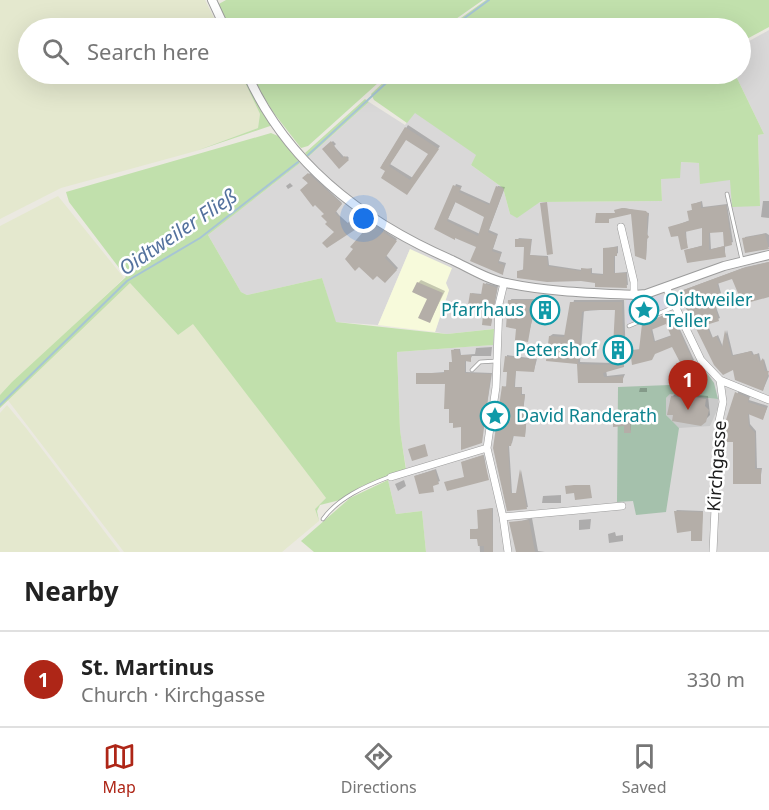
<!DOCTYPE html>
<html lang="en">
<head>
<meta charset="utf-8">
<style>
  :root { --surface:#fff; --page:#f2f2f2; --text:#222; --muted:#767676; --line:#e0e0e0; --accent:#ae2617 }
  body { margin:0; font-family:"Noto Sans",sans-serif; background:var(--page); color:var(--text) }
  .you { position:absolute; left:364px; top:219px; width:21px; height:21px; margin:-15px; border:4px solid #fff; border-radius:50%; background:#1a73e8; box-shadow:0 0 0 9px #1a73e833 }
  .badge { display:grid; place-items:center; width:39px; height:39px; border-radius:50%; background:var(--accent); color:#fff; font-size:20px; font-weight:700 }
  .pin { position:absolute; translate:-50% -50px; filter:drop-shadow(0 2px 3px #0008) }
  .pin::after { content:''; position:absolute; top:32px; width:21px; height:18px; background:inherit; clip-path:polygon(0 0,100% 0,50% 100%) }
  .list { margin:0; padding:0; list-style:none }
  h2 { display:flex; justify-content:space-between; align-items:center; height:78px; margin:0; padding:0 24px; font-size:26px }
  h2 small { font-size:20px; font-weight:400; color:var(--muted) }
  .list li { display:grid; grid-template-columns:39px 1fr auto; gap:18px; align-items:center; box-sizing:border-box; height:96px; padding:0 24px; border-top:2px solid var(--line) }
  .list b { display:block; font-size:22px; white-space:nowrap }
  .list p { margin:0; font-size:20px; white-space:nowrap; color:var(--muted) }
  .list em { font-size:20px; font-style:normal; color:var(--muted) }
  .icon { flex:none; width:33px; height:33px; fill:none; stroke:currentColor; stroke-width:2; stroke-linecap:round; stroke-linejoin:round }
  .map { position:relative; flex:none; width:769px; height:552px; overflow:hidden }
  .search { position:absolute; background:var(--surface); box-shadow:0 6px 24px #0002; left:18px; right:18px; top:18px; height:66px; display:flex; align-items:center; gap:15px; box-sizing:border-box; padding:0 21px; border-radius:33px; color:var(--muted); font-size:22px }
  .sheet { height:174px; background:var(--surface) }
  nav { display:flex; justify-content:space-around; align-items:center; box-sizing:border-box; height:84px; border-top:2px solid var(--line); background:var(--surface); font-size:16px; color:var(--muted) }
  nav a { display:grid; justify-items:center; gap:3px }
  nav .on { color:var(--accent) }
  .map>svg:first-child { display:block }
  .residential { fill:#d9d8d8 }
  .education { fill:#f7fadb }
  .religious { fill:#c9c9c9 }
  .farmland { fill:#e4e8ce }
  .grass { fill:#c1e0ac }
  .cemetery { fill:#a5c1ac }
  .plaza { fill:#d7d6e1 }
  .shadow { fill:#0003; fill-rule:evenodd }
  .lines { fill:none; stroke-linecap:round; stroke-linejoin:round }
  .stream { stroke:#a7c5d4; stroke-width:2 }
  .building { fill:#b4aea8; fill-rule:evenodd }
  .service-casing { stroke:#9c9c9c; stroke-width:4.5 }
  .minor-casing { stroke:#9c9c9c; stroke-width:8 }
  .tertiary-casing { stroke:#9c9c9c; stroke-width:10 }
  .service { stroke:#fff; stroke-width:3 }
  .minor { stroke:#fff; stroke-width:7 }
  .tertiary { stroke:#fff; stroke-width:8 }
  .labels { text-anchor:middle; stroke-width:5; stroke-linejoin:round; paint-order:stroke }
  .culture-label { font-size:18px; fill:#0d838f; stroke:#fff; text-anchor:start }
  .street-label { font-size:18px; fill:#1b1b1b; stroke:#fff }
  .water-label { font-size:20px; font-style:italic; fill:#54729e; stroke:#fff }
</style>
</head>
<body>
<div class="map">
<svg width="769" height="552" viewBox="0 0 769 552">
  <rect width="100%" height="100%" fill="#ebe9e1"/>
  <path class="residential" d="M769,30V552H426L422,511L396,514L388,480L407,474L400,431L397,352L492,345L493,329L447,334L435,332L449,290L410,249L378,325L335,322L322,278L247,295L241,292L208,235L310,155L369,102L405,125L415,112L477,155L471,165L503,188L510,214L540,202L662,201L661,179L681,162L699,163L730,180L760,206L758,135L764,134L735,74H740L741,42L742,45Z"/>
  <path class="education" d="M410,249L452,268L446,283L449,290L435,332L378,325Z"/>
  <path class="religious" d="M670,394L718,399V408L710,426L679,428L672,422L666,415V398Z"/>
  <path class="farmland" d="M0,0H205L219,28H28V74H241L260,114L258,128L196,151L61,188L0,219Z
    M58,196L124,278L0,395V226Z
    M130,283L178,335L193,323L326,498L315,509L319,521L282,552H124L7,399Z
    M7,405L26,428L120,552H0V413Z"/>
  <path class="grass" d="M226,0H483L443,28H229L217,5Z
    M486,0H769V27L741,42L740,28H447Z
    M241,74L273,125L196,151L258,128L260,114Z
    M250,74H388L308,146L301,148L273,112Z
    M392,74H735L764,134L758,135L760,206L732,207L730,180L700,184L699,163L681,162L680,178L661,179L662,201L540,202L517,218L510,214L503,188L471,165L476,155L415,113L407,123L374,100L371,94Z
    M365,99L369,102L308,157L305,153Z
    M271,133L278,136L300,163L208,235L241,292L247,295L322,278L336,322L447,334L494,329L493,345L397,352L400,430L406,470L362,486L340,500L320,505L317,511L319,521L315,509L326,498L193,324L178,335L130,283L0,408V395L12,382L126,277L69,202L66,192Z
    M388,480L396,514L422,511L426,552H314L301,541L350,498Z"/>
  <path class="cemetery" d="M699,362L714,383L718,399L670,394L666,398V415L679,428L666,512L636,515L633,501L617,502L618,387L695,384Z"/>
  <path class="plaza" d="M663,295L669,307L627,324L626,299Z"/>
  <path class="shadow" d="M408,125L440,146L409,191L382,165ZM406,138L430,154L413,178L390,164Z
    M333,141L336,144L334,146L345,158L347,156L349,158L340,167L324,149Z
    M310,173L342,203L336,211L339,215L349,224L358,214L367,220L327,246L336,232L305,178Z
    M290,183L293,186L288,189L286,186Z
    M456,184L462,186L460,190L491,204L498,186L505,187L489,230L498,234L493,249L502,252L499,261L506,263L503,273L478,246L436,229ZM456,201L486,216L480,234L448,219Z
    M702,201L703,207L727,204L733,242L725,245V256L686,250L704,245V226L686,230L687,247L679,234L670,228L690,220L688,212L694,209L693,204ZM724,230L725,246L711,249L710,232Z
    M763,201H769V218L761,217Z
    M624,208L649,213L646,258L633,213L609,218L608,221L597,213H616L617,210Z
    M373,223L397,239L386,255L398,268L385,281L353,246Z
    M766,233L769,235V247L746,252L745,237Z
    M518,238L532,239L530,255L548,256L549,265L582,270L592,268V273L604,274V249L618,246V253L615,255V273L627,272L628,285L519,271L524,269L526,245Z
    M769,262V296L736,300L741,297L733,277L718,282L723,301L715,304L720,318L707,323L713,338L718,335L723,347L727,330L733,355L752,351L754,355L759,353L761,362L764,359L769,376L763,390L734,368L723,373L681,291L746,267Z
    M421,280L445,291L430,321L429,298L418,283Z
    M486,283L498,286L491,324L486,305L471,293L482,294Z
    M511,299H536L535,304L553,305L552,317H533L527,340L518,327Z
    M574,300H624L626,363L606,370L607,376L625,374L622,381H580L578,363L548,360L550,336L553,334L566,335ZM616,309L614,363L580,362L584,311Z
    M672,312L694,360L685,368L673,345L655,352L632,350L641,349L645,324ZM666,322L672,335L655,341L652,328Z
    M492,347L491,356H472L470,360H466V372L492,373L481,442L462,426L447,382L418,374L445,372L451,369L454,349H460L461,355L475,354L476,348Z
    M507,355L537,359L534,370L516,369L515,387H522V394H525L523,414H527L525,435H514L512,443L509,445L512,493H518L521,470L528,507L509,509L503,387L507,386Z
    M640,388H647V392H639Z
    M738,391L750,396L749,400L768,406L763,418L749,413L750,424L756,431L757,468H762L760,482L735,483Z
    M676,393L708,396L710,415L701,424L672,397Z
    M630,414L631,430L630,431L614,416Z
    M484,455L488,479L446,482L466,477L462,462Z
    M436,469L440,481L433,484V490L415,476Z
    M404,480L406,486L398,491L395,484Z
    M561,495V503H542L543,496Z
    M493,508V552H480L479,537L472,530L480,528L478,511Z
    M677,510L703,511L701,539L676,511Z
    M532,518L538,551L545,552H517L511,524Z
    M591,519L590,529L579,530V520Z
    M615,532L616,536L623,535V541L609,543L608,534Z"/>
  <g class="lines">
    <path class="stream" d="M451,28L489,0
      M308,155L396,74
      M0,405L127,281L200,238L298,162"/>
  </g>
  <path class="building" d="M405,127L439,149L407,195L381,178L385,171L380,168ZM406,140L428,154L410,180L389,166Z
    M331,141L342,158L345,156L349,160L339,169L322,149Z
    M308,173L342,204L335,213L338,216L347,224L356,214L367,222L327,248L322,243L334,232L325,224L327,222L321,216L324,214L315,205L313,207L300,190L308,183L302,178Z
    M453,185L461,188L459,192L489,205L496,186L504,189L488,232L497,236L492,251L501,254L498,263L504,265L503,275L470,261L476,247L455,238V240L434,229ZM455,202L484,217L478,236L447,221Z
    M547,202L553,254L547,255L540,203Z
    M701,202V208L726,205L732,245L724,247L726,257L687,263L684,250L702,246V228L685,232L688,248L681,250L678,236L671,237L668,227L689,221L687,211L692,210L691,204ZM723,232L724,246L709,250V233Z
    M622,208L646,211L649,215L647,217V234L649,237L647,239L646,260L635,256L631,214L609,219V223H595L596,213H615L614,210Z
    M370,224L397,241L385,258L397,270L385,283L377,276L373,280L359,267L355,271L345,259L353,249L350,247Z
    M765,234L769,249L745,253L742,238Z
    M515,239H531L530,255L547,257L548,266L581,271V268L591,269V274L603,275V248L617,247V256H614V273H626L627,288L595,287V283L581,281L547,282L517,278V271L523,270L524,247H515Z
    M769,262V297L736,306L734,300L740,298L732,279L717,284L722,299V303L715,306L719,321L706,325L712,338L716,336L722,347L725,330L732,356L751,351L752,355L757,354L760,362L763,358L765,371H769L763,391L735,380L733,370L723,375L714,365L678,292L743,268Z
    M417,282L443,293L430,323L418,318L427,299L412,292Z
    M483,283L497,288L491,326L482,325L484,306L468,305L470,293L481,295Z
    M508,300H535L534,305L552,306L551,320L532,319L528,342L515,340L516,329L506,327Z
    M570,302H622L624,367L603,373L604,377L623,376V383H578L577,364L546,361L549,336L564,337ZM590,310H615L612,365L578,364L582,312Z
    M671,312L694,363L689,365L691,367L684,370L672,347L655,354L652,360L632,365L630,350H639L642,324ZM666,324L671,336L654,342L651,330Z
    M459,349L460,355H471V362L465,361V373L491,374L482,443L461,450V427L453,428V423H449V409H444L445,384H416V373H444V370H449V362H452L451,350Z
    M505,356L536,360L534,372L516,371L514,387L522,388L521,395H525L522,415H527L525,437L513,436L511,446H508L511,493H516L520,469L527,509L507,511L493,448L502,386L506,387L507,372H503Z
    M735,392L749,398L748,402L767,408L763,420L748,414L749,426L755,433V469H761V484H733V442H724L725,423Z
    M680,395L706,399L705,406L709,410L706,422L701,426L672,421L673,415H667L671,396L680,397Z
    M630,415L631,433H624V426L613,427V416Z
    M425,444L428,456L412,461L408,449Z
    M483,455L489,480L447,491L444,482L464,477L461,462Z
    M435,470L439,484L433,486L434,492L419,494L414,476Z
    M574,485H590L592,498L575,500L574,493L566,494L565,486Z
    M492,508L493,552H484V546H478L477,539H470V529H478L477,510Z
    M674,511L703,512L702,541H691V531L677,533Z
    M529,520L535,552H516L509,522Z"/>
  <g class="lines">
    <g class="service-casing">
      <path id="service" d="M727,194L742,260
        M629,326L674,307
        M472,370L480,362L496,361
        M323,519C338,498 365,486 389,477"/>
    </g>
    <g class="minor-casing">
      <path id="minor" d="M621,227L634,282V295
        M504,283L499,304L496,387L487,448L503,517L508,552
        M666,287L701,360L720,380L769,400
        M391,477L487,448
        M503,517L622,506
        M713,552L719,421L723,402L720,380"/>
    </g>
    <g class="tertiary-casing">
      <path id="tertiary" d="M212,0L225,28
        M247,74C287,163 364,222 452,260C469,268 488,280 506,283C548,292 591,293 634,295L646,294L724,266L769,255"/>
    </g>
    <use href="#service" class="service"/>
    <use href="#minor" class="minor"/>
    <use href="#tertiary" class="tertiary"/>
  </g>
  <defs>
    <g id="building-ring" transform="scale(1.5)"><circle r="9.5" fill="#fff" stroke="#0f9aa8" stroke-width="1.5"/><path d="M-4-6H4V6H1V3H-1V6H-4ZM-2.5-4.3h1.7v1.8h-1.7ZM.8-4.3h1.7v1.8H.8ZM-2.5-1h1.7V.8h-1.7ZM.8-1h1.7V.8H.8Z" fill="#0f9aa8"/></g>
    <g id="sight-ring" transform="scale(1.5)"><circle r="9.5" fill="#fff" stroke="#0f9aa8" stroke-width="1.5"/><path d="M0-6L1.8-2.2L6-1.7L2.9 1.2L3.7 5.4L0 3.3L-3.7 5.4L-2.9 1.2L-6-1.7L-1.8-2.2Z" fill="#0f9aa8"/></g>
  </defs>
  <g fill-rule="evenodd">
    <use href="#building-ring" x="545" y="310"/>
    <use href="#sight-ring" x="644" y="310"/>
    <use href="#building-ring" x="618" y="350"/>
    <use href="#sight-ring" x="495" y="416"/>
  </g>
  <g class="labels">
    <g class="culture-label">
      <text x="665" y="306">Oidtweiler<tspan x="665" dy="21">Teller</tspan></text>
      <text x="524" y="316" text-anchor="end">Pfarrhaus</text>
      <text x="597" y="356" text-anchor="end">Petershof</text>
      <text x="516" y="422">David Randerath</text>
    </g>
    <g class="street-label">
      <text transform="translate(717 466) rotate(-86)" y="6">Kirchgasse</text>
    </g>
    <g class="water-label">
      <text transform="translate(178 232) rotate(-34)" y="7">Oidtweiler Fließ</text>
    </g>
  </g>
</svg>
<div class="you"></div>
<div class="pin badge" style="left:688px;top:410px">1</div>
<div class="search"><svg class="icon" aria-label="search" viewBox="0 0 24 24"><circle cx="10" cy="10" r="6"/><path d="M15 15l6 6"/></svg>Search here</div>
</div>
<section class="sheet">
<h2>Nearby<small></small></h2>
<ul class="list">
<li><span class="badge">1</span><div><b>St. Martinus</b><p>Church · Kirchgasse</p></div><em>330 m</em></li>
</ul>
</section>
<nav>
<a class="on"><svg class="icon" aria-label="map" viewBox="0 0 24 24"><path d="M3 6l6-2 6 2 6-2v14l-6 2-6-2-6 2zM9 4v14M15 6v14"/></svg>Map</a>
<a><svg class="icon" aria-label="directions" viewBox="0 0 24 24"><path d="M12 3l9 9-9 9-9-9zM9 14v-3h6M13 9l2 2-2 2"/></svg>Directions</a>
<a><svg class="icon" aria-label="saved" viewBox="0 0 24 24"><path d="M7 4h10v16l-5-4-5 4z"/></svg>Saved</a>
</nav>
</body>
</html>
